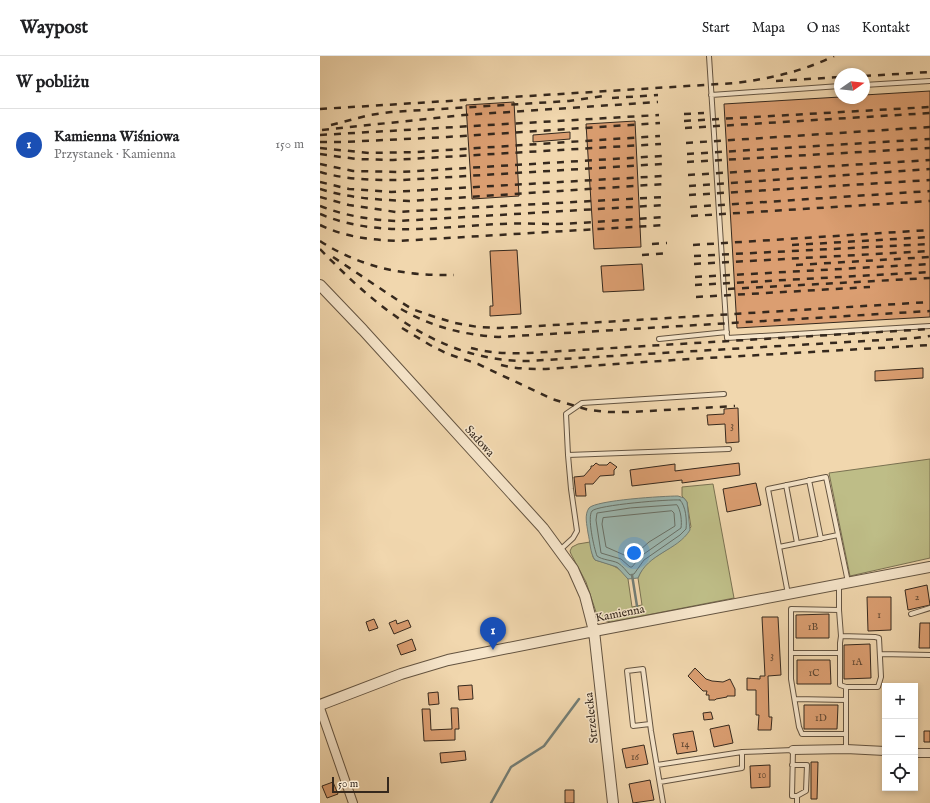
<!DOCTYPE html>
<html lang="pl">
<head>
<meta charset="utf-8">
<style>
  :root { --surface:#fff; --page:#f2f2f2; --text:#202124; --muted:#757577; --line:#e0e0e0; --accent:#db2777 }
  body { margin:0; font-family:"IM FELL English",serif; background:var(--page); color:var(--text) }
  .controls { position:absolute; right:12px; bottom:12px; display:grid; overflow:hidden; border-radius:0px; box-shadow:0 2px 6px #0003 }
  .controls button { width:36px; height:36px; display:grid; place-items:center; padding:0; border:0; border-bottom:1px solid var(--line); background:var(--surface); color:var(--text); font:20px sans-serif }
  .compass { position:absolute; left:514px; top:12px; width:36px; height:36px; border-radius:50%; background:var(--surface); box-shadow:0 2px 6px #0003; rotate:76deg }
  .scale { position:absolute; left:12px; bottom:10px; width:57px; box-sizing:border-box; padding-left:4px; border:2px solid #35281d; border-top:0; font-size:11px; line-height:14px; white-space:nowrap; color:#35281d; -webkit-text-stroke:3px #f6e5ca; paint-order:stroke }
  .you { position:absolute; left:314px; top:497px; width:14px; height:14px; margin:-10px; border:3px solid #fff; border-radius:50%; background:#1a73e8; box-shadow:0 0 0 6px #1a73e833 }
  .badge { display:grid; place-items:center; width:26px; height:26px; border-radius:50%; background:var(--accent); color:#fff; font-size:13px; font-weight:700 }
  .pin { position:absolute; translate:-50% -33px; filter:drop-shadow(0 1px 2px #0008) }
  .pin::after { content:''; position:absolute; top:21px; width:14px; height:12px; background:inherit; clip-path:polygon(0 0,100% 0,50% 100%) }
  .list { margin:0; padding:0; list-style:none }
  h2 { display:flex; justify-content:space-between; align-items:center; height:52px; margin:0; padding:0 16px; font-size:17px }
  h2 small { font-size:13px; font-weight:400; color:var(--muted) }
  .list li { display:grid; grid-template-columns:26px 1fr auto; gap:12px; align-items:center; box-sizing:border-box; height:72px; padding:0 16px; border-top:1px solid var(--line) }
  .list b { display:block; font-size:15px; white-space:nowrap }
  .list p { margin:0; font-size:13px; white-space:nowrap; color:var(--muted) }
  .list em { font-size:13px; font-style:normal; color:var(--muted) }
  .icon { flex:none; width:22px; height:22px; fill:none; stroke:currentColor; stroke-width:2; stroke-linecap:round; stroke-linejoin:round }
  .map { position:relative; flex:none; width:610px; height:747px; overflow:hidden }
  header { display:flex; align-items:center; gap:24px; box-sizing:border-box; height:56px; padding:0 20px; background:var(--surface); border-bottom:1px solid var(--line) }
  header strong { font-size:19px }
  nav { display:flex; gap:22px; margin-inline-start:auto; font-size:14px }
  main { display:flex }
  aside { flex:1; background:var(--surface) }
  .map>svg:first-child { display:block }
  .green { fill:#bebd87; stroke:#7a7252 }
  .water { fill:#9cb8b1; stroke:#737e76 }
  .lines { fill:none; stroke-linecap:round; stroke-linejoin:round }
  .shore { stroke:#687067; stroke-width:1 }
  .stream { stroke:#737e76; stroke-width:2.5 }
  .building { fill:#db9e71; stroke:#35281d }
  .service-casing { stroke:#645441; stroke-width:6 }
  .minor-casing { stroke:#645441; stroke-width:10 }
  .tertiary-casing { stroke:#645441; stroke-width:12 }
  .service { stroke:#f6e5ca; stroke-width:4 }
  .minor { stroke:#f6e5ca; stroke-width:8 }
  .tertiary { stroke:#f6e5ca; stroke-width:10 }
  .rail { stroke:#35281d; stroke-width:2.5; stroke-dasharray:7 7; stroke-linecap:butt }
  .labels { text-anchor:middle; stroke-width:3; stroke-linejoin:round; paint-order:stroke }
  .number-label { font-size:10px; fill:#5e4632 }
  .street-label { font-size:12px; fill:#35281d; stroke:#f6e5ca }
</style>
</head>
<body>
<header>
<strong>Waypost</strong>
<nav><a>Start</a><a>Mapa</a><a>O nas</a><a>Kontakt</a></nav>
</header>
<main>
<aside>
<h2>W pobliżu<small></small></h2>
<ul class="list">
<li><span class="badge" style="background:#1a4fb4">1</span><div><b>Kamienna Wiśniowa</b><p>Przystanek · Kamienna</p></div><em>150 m</em></li>
</ul>
</aside>
<div class="map">
<svg width="610" height="747" viewBox="0 0 610 747">
  <rect width="100%" height="100%" fill="#f1d7ae"/>
  <filter id="stains"><feTurbulence type="fractalNoise" baseFrequency=".005" numOctaves="4"/><feColorMatrix values="0 0 0 0 .2 0 0 0 0 .09 0 0 0 0 .02 0 0 0 .5 -.17"/></filter>
  <radialGradient id="worn" r=".72"><stop offset=".6" stop-color="#630" stop-opacity="0"/><stop offset="1" stop-color="#630" stop-opacity=".3"/></radialGradient>
  <path class="green" d="M610,403V502L530,520L509,417Z
    M393,428L414,542L291,566L283,564L277,559L266,526L251,498L250,495L252,491L258,488L270,486L273,501L275,504C289,508 300,510 308,523L312,551L322,549L318,522L322,513L326,507L354,489L371,471L367,446L362,440V431Z"/>
  <path class="water" d="M358,440L364,442L367,446L370,474C357,495 328,497 318,522L308,523L297,511L275,504C270,497 270,485 268,477C267,469 264,459 269,452C276,444 344,440 358,440Z"/>
  <g class="lines">
    <path class="shore" d="M360,444C366,450 367,465 366,473L360,479L324,504L314,518L310,519C306,515 303,510 298,507C292,504 282,504 277,500C274,492 267,461 272,455C277,449 350,443 360,444Z
      M357,449C361,454 362,466 361,472L321,500L312,511H310L301,503L281,497L276,464L277,457L310,452Z
      M352,455L354,457L355,470L329,486L311,502L286,491L282,468L283,462Z"/>
    <path class="stream" d="M312,519L317,550
      M171,747L191,711L224,690L259,643"/>
  </g>
  <path class="building" d="M610,35V261L417,272L404,48L520,41V42H544V39Z
    M194,46L199,140L152,143L146,49Z
    M315,65L321,191L274,193L266,68Z
    M250,76V83L213,86V79Z
    M197,194L201,258L170,260V250H173L170,195Z
    M322,208L324,234L283,236L281,210Z
    M603,312V322L555,325V315Z
    M418,352L419,386L406,387L405,368L388,369L387,359L404,358V353Z
    M290,406L297,411L294,414V419L280,420L273,428H265L266,440H256L254,421L264,420L271,412V410H273L276,407L279,409H287Z
    M419,407L420,419L362,427V424L312,430L310,414L355,408V415Z
    M436,427L441,449L407,456L403,433Z
    M607,529L610,549L588,554L585,534Z
    M547,541H571V574L548,575Z
    M509,558V582H476V559Z
    M442,561H458L461,619L448,620L449,661H452L451,674H438L439,659H436V634H427V622L440,623V620H445Z
    M54,563L58,572L49,575L46,566Z
    M76,564L77,568L88,564L91,571L74,578L69,567Z
    M600,567H610V592H599Z
    M92,583L96,594L81,599L77,589Z
    M550,588L551,622L524,623V589Z
    M477,604H510L511,628H477Z
    M375,612L386,623L392,625L403,626L410,623L415,633V640H407V641L396,643L395,644H389V639H386L387,635H383L368,620Z
    M152,629L153,643L139,644L138,630Z
    M118,636L119,648L109,649L108,637Z
    M484,649H518L517,673H484Z
    M131,652H138L139,673H135V684L104,685L102,653H110L111,674L132,673Z
    M391,656L393,663L384,664L383,657Z
    M409,669L413,687L394,691L390,673Z
    M373,675L377,695L357,698L353,678Z
    M604,675H610V686H604Z
    M324,689L328,708L306,712L302,693Z
    M145,695L146,704L121,707L120,697Z
    M491,706H498L497,743H491Z
    M450,709V731L431,732L430,710Z
    M330,724L334,744L313,747L309,728Z
    M13,726L18,738L7,742L2,730Z
    M245,734H254V747H245Z"/>
  <g class="lines">
    <g class="service-casing">
      <path id="service" d="M389,0L407,282L610,270
        M544,29L610,25
        M391,39L520,30
        M339,283L407,276
        M248,399L246,358L262,347L404,338
        M489,424L501,483
        M466,429L477,487
        M459,491L518,479
        M240,494L253,482L257,475L251,433L248,399L409,393
        M468,538L448,433L506,421L528,526
        M519,554V528
        M591,558L610,552
        M521,580L519,554L471,553V623L479,671L482,678H526
        M471,597H520
        M560,598L610,599
        M526,631L520,629V587L521,580L555,581L559,582L561,621L558,631H526V693
        M475,643L526,644
        M330,668L313,670L307,615L323,613L331,675L343,747
        M422,696L473,694L472,740H477L486,735L487,709H472
        M337,709L422,696V712L340,726
        M477,747V740"/>
    </g>
    <g class="minor-casing">
      <path id="minor" d="M0,652L33,747
        M473,694L526,693L565,695
        M595,697H610"/>
    </g>
    <g class="tertiary-casing">
      <path id="tertiary" d="M0,229L43,274L223,472L253,513L265,540L274,575L293,747
        M0,649L81,618L128,604L274,575L610,511"/>
    </g>
    <use href="#service" class="service"/>
    <use href="#minor" class="minor"/>
    <use href="#tertiary" class="tertiary"/>
    <path class="rail" d="M544,20L610,16
      M456,25L520,21
      M292,42L338,39
      M0,53L416,27C452,22 481,16 514,0
      M364,58L384,57
      M364,65L610,51
      M11,69L50,59L71,56L249,45L283,40
      M365,72L610,57
      M2,74L144,59L338,46
      M0,79L339,59
      M0,86H22L127,81L340,67
      M366,87L610,71
      M0,92L49,97L97,96L340,80
      M0,98L36,103L73,104L341,88
      M367,98L610,83
      M367,106L610,92
      M0,108L33,115L81,116L342,100
      M0,116C27,124 55,124 82,124L342,108
      M368,119L610,104
      M0,126L29,133L71,136L343,120
      M369,130L610,113
      M0,133C29,142 59,144 89,145L344,128
      M369,139L610,124
      M0,141L29,149L76,156L344,141
      M0,150C26,160 51,164 78,165L345,149
      M370,151L610,135
      M0,158C60,183 120,170 182,168C200,167 217,168 234,168C271,167 308,163 346,161
      M371,160L610,145
      M0,169C25,181 51,184 78,185L346,169
      M0,185C42,212 85,220 134,219
      M332,188L347,187
      M373,189L610,174
      M472,189L610,181
      M0,193C58,253 120,305 208,305L595,282L610,280
      M322,199L348,197
      M374,200L610,188
      M13,201L76,243L92,253L115,261L135,267L158,271L179,272L201,271L610,246
      M374,208L610,195
      M476,209L610,201
      M375,221L610,208
      M375,229L610,216
      M408,233L610,222
      M376,241L550,231
      M81,253C112,271 144,279 179,281L610,255
      M82,272L110,289L128,298L158,308L232,343L269,354L288,356H311L415,350
      M151,292C170,297 190,298 209,297L610,273
      M181,309C196,313 211,313 226,313L354,304L610,289"/>
  </g>
  <g class="labels">
    <g class="number-label">
      <text x="412" y="373">3</text>
      <text x="597" y="544">2</text>
      <text x="559" y="562">1</text>
      <text x="493" y="574">1B</text>
      <text x="452" y="603">3</text>
      <text x="537" y="609">1A</text>
      <text x="494" y="620">1C</text>
      <text x="501" y="665">1D</text>
      <text x="365" y="691">14</text>
      <text x="315" y="704">16</text>
      <text x="442" y="722">10</text>
    </g>
    <g class="street-label">
      <text transform="translate(160 385) rotate(48)" y="4">Sadowa</text>
      <text transform="translate(300 557) rotate(-11)" y="4">Kamienna</text>
      <text transform="translate(271 662) rotate(-96)" y="4">Strzelecka</text>
    </g>
  </g>
  <rect width="100%" height="100%" filter="url(#stains)"/>
  <rect width="100%" height="100%" fill="url(#worn)"/>
</svg>
<div class="controls">
<button>+</button>
<button>−</button>
<button><svg class="icon" aria-label="locate" viewBox="0 0 24 24"><circle cx="12" cy="12" r="6"/><path d="M12 2v4M12 18v4M2 12h4M18 12h4"/></svg></button>
</div>
<svg class="compass" viewBox="-18 -18 36 36"><path d="M0-13l5 13h-10z" fill="#e53935"/><path d="M0 13l5-13h-10z" fill="#757577"/></svg>
<div class="scale">50 m</div>
<div class="you"></div>
<div class="pin badge" style="left:173px;top:594px;background:#1a4fb4">1</div>
</div>
</main>
</body>
</html>
